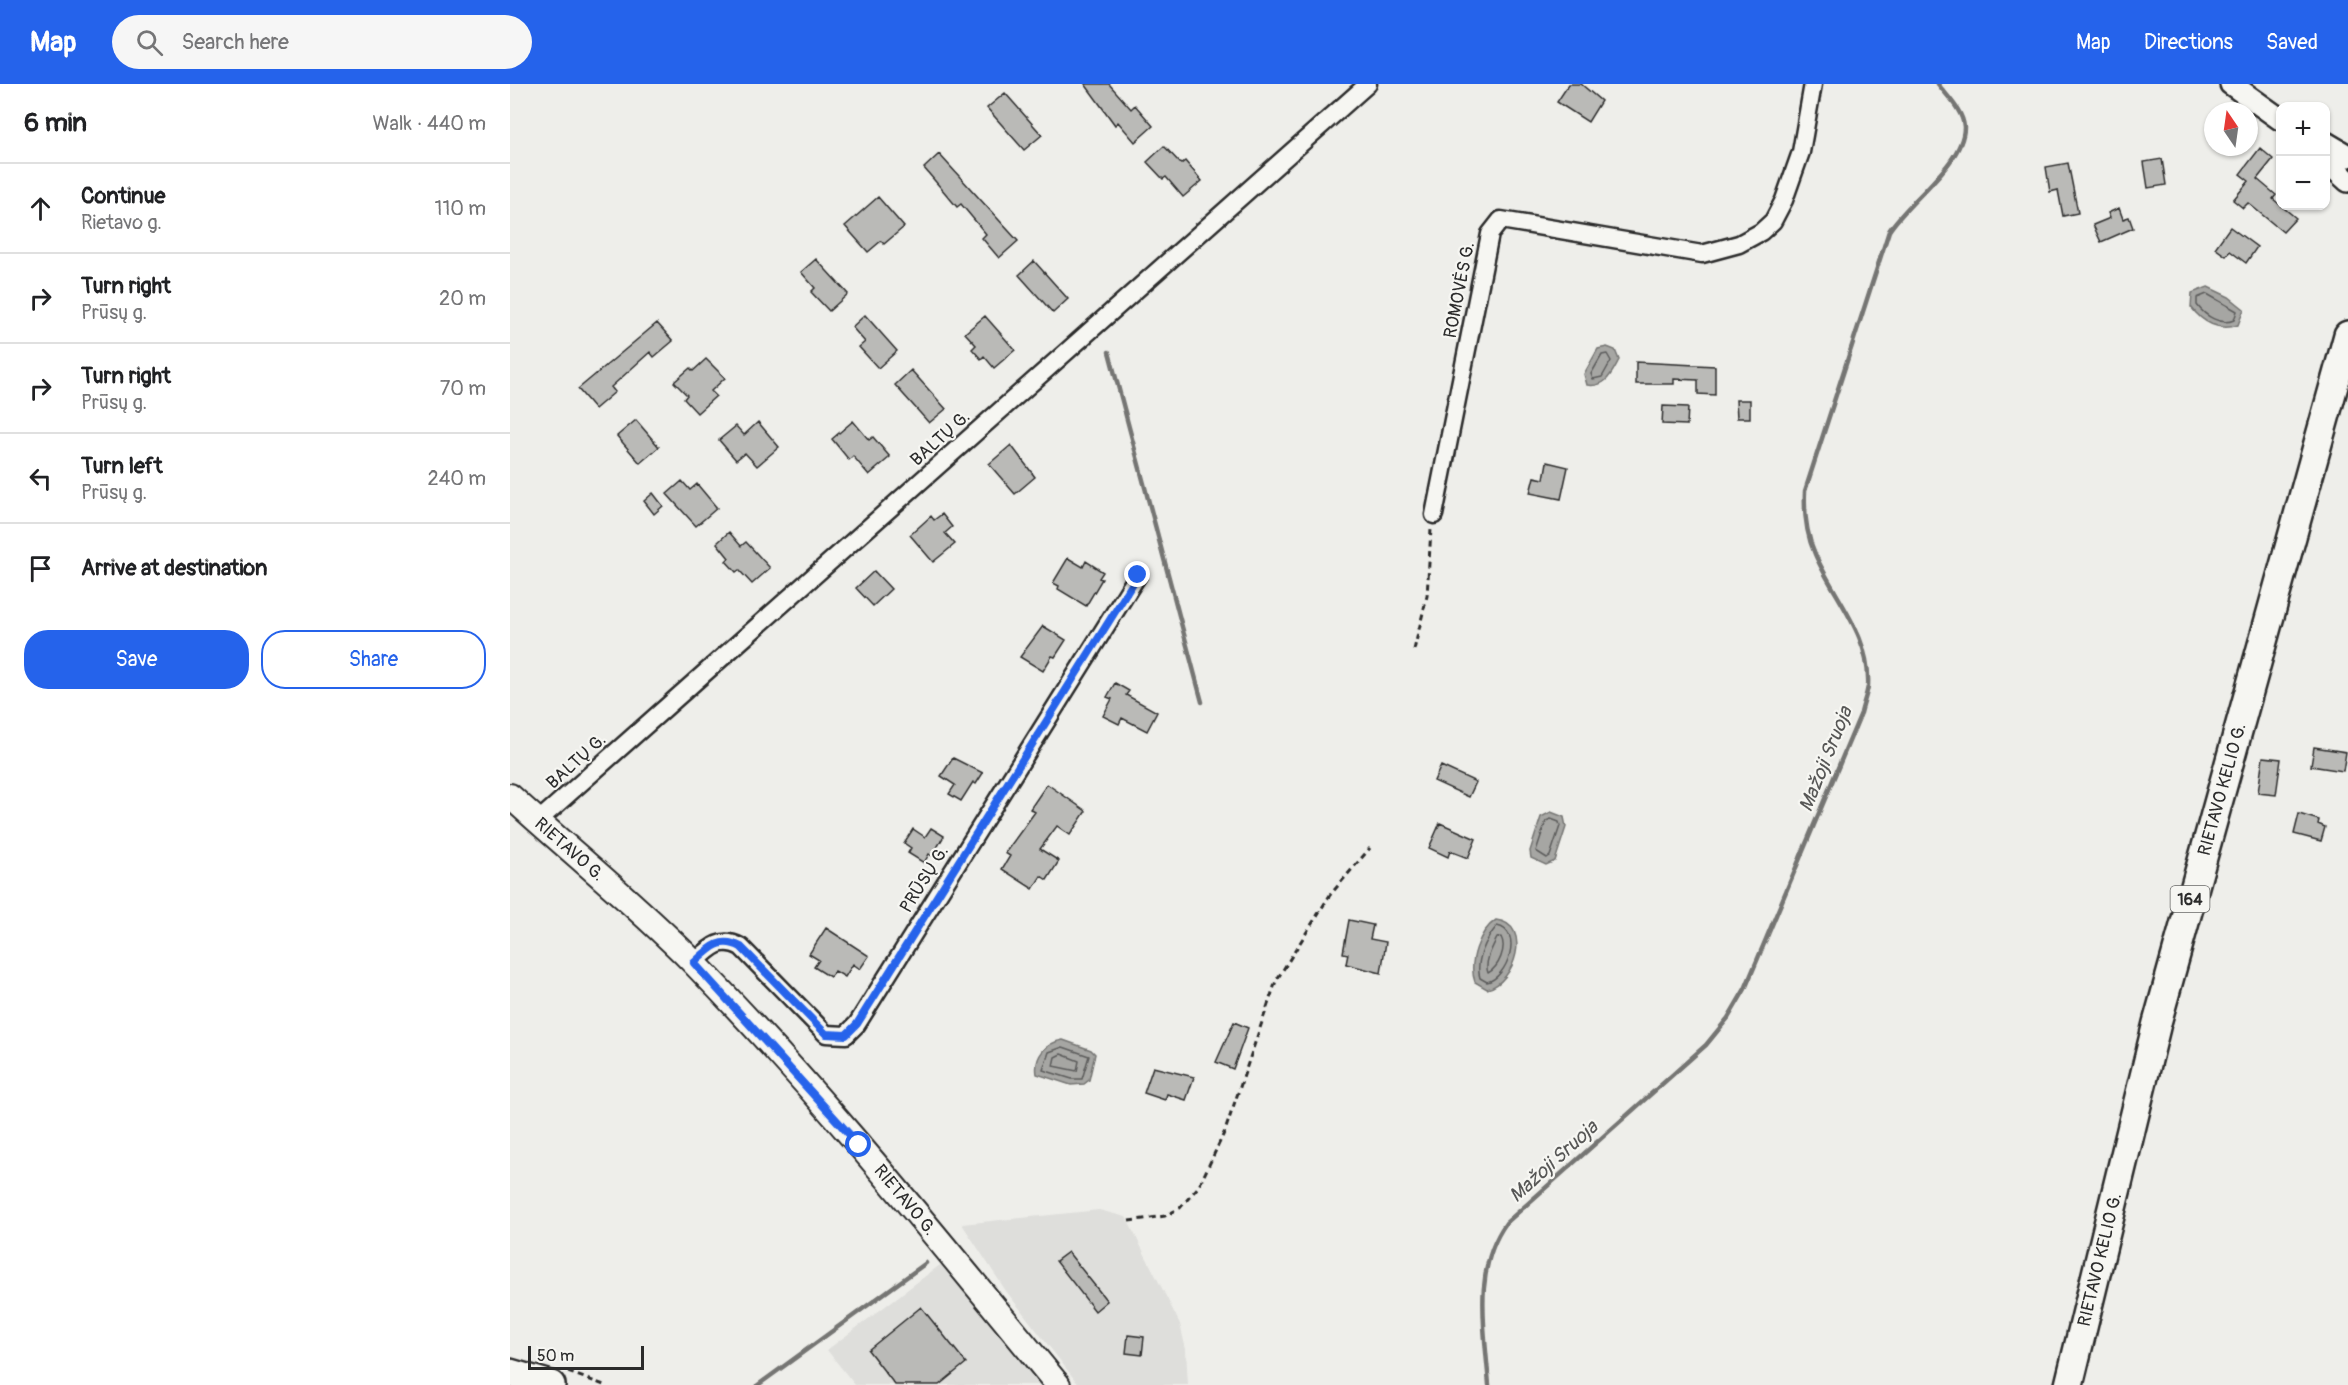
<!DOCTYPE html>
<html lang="en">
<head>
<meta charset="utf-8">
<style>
  :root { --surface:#fff; --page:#f6f6f6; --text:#202124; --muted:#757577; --line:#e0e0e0; --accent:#2563eb }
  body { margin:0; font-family:Pangolin,sans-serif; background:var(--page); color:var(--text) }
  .controls { position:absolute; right:18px; top:18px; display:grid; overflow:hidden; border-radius:12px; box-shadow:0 2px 4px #0004 }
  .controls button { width:54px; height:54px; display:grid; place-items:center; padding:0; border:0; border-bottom:2px solid var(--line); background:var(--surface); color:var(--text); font:30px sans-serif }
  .compass { position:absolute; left:1694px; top:18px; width:54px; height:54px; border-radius:50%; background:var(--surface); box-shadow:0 2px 4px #0004; rotate:347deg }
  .scale { position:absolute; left:18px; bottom:15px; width:116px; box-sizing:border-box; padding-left:6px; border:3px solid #2b2b2b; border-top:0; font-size:16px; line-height:21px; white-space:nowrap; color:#2b2b2b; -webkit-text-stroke:4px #f6f6f2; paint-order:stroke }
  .stop { position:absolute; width:18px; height:18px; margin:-14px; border:4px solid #2563eb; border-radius:50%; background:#fff }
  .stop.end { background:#2563eb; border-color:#fff; box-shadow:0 2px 6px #0008 }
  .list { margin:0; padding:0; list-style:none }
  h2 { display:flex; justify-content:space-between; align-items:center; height:78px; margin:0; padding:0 24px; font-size:26px }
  h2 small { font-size:20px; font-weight:400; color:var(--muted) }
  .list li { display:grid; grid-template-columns:39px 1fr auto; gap:18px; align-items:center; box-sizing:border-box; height:90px; padding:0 24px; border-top:2px solid var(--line) }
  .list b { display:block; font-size:22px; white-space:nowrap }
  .list p { margin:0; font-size:20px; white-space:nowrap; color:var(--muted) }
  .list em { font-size:20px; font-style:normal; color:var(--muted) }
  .actions { display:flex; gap:12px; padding:18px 24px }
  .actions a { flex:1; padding:14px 0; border:2px solid var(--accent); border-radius:24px; text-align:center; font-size:21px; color:var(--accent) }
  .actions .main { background:var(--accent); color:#fff }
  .icon { flex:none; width:33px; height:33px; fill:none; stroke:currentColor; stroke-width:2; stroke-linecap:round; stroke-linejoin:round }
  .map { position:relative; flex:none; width:1838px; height:1301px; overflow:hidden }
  header { display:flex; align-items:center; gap:36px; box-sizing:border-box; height:84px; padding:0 30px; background:var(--accent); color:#fff }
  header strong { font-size:28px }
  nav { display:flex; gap:33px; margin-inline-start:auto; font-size:21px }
  .search { width:420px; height:54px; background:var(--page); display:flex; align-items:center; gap:15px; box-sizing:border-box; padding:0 21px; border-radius:33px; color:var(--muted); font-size:22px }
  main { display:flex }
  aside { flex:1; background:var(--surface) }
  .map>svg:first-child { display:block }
  .built { fill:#dededb }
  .water { fill:#a6a6a3; stroke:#757573; stroke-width:1.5 }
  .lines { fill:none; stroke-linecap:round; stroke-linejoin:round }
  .shore { stroke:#5c5c5b; stroke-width:1.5 }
  .stream { stroke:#757573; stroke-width:4.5 }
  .building { fill:#babab7; stroke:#2b2b2b; stroke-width:1.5 }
  .minor-casing { stroke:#2b2b2b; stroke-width:21 }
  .tertiary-casing { stroke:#2b2b2b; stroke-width:26 }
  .secondary-casing { stroke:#2b2b2b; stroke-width:28 }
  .primary-casing { stroke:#2b2b2b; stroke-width:32 }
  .path { stroke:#2b2b2b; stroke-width:3; stroke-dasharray:6 4.5; stroke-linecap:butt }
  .minor { stroke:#f6f6f2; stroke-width:16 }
  .tertiary { stroke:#f6f6f2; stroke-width:21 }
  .secondary { stroke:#f6f6f2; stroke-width:24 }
  .primary { stroke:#f6f6f2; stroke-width:27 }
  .route { stroke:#2563eb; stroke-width:8 }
  .labels { text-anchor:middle; stroke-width:4.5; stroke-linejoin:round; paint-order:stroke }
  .shield { fill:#f6f6f2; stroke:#686867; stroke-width:1.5 }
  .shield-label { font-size:16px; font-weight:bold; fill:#2b2b2b }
  .street-label { font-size:18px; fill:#2b2b2b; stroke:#f6f6f2 }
  .water-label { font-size:20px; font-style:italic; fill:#565655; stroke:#f6f6f2 }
</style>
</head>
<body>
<header>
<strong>Map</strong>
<div class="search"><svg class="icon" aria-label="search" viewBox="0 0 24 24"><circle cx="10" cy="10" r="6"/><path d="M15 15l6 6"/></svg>Search here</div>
<nav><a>Map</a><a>Directions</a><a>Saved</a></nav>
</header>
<main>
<aside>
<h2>6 min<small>Walk · 440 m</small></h2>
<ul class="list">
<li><svg class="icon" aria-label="ahead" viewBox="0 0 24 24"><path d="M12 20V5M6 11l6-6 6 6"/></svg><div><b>Continue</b><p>Rietavo g.</p></div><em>110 m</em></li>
<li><svg class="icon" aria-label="right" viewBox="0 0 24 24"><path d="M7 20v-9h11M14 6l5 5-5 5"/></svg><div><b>Turn right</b><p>Prūsų g.</p></div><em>20 m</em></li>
<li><svg class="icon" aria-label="right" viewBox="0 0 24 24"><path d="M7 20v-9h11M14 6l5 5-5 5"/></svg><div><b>Turn right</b><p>Prūsų g.</p></div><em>70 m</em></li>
<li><svg class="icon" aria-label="left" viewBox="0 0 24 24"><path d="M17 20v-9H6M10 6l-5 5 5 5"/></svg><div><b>Turn left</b><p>Prūsų g.</p></div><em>240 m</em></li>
<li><svg class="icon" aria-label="arrive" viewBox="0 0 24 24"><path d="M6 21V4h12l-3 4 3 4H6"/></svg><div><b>Arrive at destination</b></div></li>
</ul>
<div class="actions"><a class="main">Save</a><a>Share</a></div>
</aside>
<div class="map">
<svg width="1838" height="1301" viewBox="0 0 1838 1301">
  <rect width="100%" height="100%" fill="#eeeeea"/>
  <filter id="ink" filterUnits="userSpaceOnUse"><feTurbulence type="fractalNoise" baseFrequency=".0167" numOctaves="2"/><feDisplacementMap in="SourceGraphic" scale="12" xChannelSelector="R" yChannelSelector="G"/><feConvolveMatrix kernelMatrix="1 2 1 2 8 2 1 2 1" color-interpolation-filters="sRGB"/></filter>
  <g filter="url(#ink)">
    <path class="built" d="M589,1126L616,1133L670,1240L676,1266L678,1301H569L496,1207L452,1140Z
      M434,1178L532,1301H345L317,1266Z"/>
    <path class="water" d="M1698,203L1719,213L1734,225L1728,241C1709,248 1692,238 1681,223L1682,209Z
      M1097,263L1105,266L1109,276C1101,290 1096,304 1077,301L1074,290L1088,265Z
      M1041,728L1054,733L1056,743L1045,777L1036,781L1021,774L1020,767L1031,733Z
      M986,836C1023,840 1005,899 977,905L965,898C958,879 969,847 986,836Z
      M553,956L581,966L585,970L579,996L574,1000L561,1001L527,990C524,972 536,959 553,956Z"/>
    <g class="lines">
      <path class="shore" d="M1697,210L1727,227L1724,236C1711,242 1695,232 1687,221V214Z
        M1097,270L1101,277L1092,293L1083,295L1081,290L1092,271Z
        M1041,735L1049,738L1050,742L1040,772L1037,774L1026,767L1036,737Z
        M987,842C1014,847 997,894 977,898L970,894C965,877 976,855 987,842Z
        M991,853C997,864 989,883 978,889C974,878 982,864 987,854Z
        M553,963L579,972L572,995H562L533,986L539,968Z
        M551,970L569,977L567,987L543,982L545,973Z"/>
      <path class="stream" d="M599,268L692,618
        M248,1301L416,1179
        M979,1301C975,1247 962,1186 996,1139L1196,961L1218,934L1235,905L1351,629C1353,620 1357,610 1358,602C1361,551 1324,514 1305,470C1296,450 1294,429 1295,407L1379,147C1398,117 1454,79 1454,43C1453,27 1437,12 1428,0"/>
    </g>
    <path class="building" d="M575,0H599L621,25L625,21L643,42L625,58L608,38L605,41Z
      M1059,0H1071L1091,17L1078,38L1047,18Z
      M495,9L532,51L514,66L477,24Z
      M654,62L671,80L675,77L692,97L673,113L656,93L653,95L637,78Z
      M1750,64L1763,75L1747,95L1766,111L1763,115L1786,134L1773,148L1738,119L1733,124L1723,116L1739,97L1730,90Z
      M429,70L508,157L489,174L472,154L476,150L451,120L447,123L414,84Z
      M1652,75L1656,101L1638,104L1634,78Z
      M1558,79L1568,129L1553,132L1548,106L1540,108L1536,83Z
      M368,113L394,143L374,160L371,157L358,168L335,142Z
      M1609,124L1613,135L1619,133L1623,144L1591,158L1583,141L1600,134L1598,129Z
      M1720,143L1747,163L1736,179L1720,167L1716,172L1705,164Z
      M306,175L338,210L319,227L301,208L305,204L291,188Z
      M524,177L558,215L543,229L509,191Z
      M355,231L387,267L368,284L349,263L355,258L342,243Z
      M475,232L505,266L484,284L474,272L471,275L462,265L466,261L455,249Z
      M147,239L163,257L144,273L140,268L101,303L105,308L85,325L68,305Z
      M196,275L215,294L201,307L206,312L187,329L174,315L177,311L164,298L180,284L183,287Z
      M1126,278L1205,282V311L1188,310V296L1164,295V300H1126Z
      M401,286L436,325L419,339L385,301Z
      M1226,316H1240V334H1227Z
      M1153,322L1178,323L1177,341L1152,340Z
      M126,336L149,363L130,379L107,352Z
      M343,337L359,356L363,353L380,373L359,391L343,372L339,376L322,355Z
      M248,338L269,363L247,382L235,369L226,376L209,356L226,342L234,351Z
      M501,361L525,393L505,410L479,380Z
      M1037,378L1058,383L1051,415L1020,409L1024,393L1034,395Z
      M172,397L180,406L187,400L207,424L186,442L157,410Z
      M143,409L153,422L144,430L134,417Z
      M432,430L442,443L435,449L445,460L423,478L400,451L421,432L424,436Z
      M219,448L231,462L236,458L260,484L242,500L229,486L226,488L216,477L219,474L207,459Z
      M558,474L573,483L576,477L593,488L589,494L592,495L576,522L548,505L549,502L543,499Z
      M364,487L381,505L363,522L346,504Z
      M533,542L556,556L545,573L542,572L533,587L510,573Z
      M605,599L619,607L616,611L647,628L637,647L612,634L609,640L593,632L602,615L597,613Z
      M1804,663L1836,668L1833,687L1801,682Z
      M1753,673L1771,675L1766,711L1748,709Z
      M443,674L473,689L466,700L463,698L451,717L439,710L445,701L431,692Z
      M931,682L966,698L959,713L924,697Z
      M537,700L576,727L560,751L547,742L530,765L549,777L537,796L531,792L523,805L492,785L500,772L495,769L525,728L520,725Z
      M1789,730L1809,736L1808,740L1815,743L1811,757L1784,750Z
      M930,739L966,755L958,774L940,767L938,773L919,764Z
      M421,744L434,752L422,772L419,770L414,779L398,769L401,764L394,759L403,745L415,753Z
      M839,836L863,841L860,855L876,858L871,889L836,880L838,870L833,869Z
      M316,844L359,872L350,885L343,880L335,893L325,887L320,893L304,883L309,876L299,870Z
      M724,938L738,944L723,985L706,978Z
      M643,983L684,993L676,1016L657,1010L655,1016L634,1009Z
      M558,1168L597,1217L585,1227L546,1177Z
      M411,1223L456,1279L429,1301H385L358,1266Z
      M618,1251L634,1253L632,1271L616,1269Z"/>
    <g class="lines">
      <g class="minor-casing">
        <path id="minor" d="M924,431L980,150L991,136L1192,170L1229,160L1251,148L1263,137L1274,116L1291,68L1303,0
          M28,737L858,0
          M184,879C200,864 210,852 231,863L316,950L336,951L347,940L628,491"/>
      </g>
      <g class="tertiary-casing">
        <path id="tertiary" d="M1721,0L1770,35
          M1816,59L1838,72
          M1816,77L1838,97"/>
      </g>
      <g class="secondary-casing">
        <g id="secondary">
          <path id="s1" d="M0,712C61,768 126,820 184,879C314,1012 430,1158 548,1301"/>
        </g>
      </g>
      <g class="primary-casing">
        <g id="primary">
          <path d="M0,1289L41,1301"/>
          <path id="s2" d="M1559,1301L1647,939L1838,251"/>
        </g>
      </g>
      <path class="path" d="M904,566L917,512L921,445
        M619,1137L655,1132L670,1124L689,1102L715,1047L766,897L820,811L860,764
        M58,1288L94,1301"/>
      <use href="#minor" class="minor"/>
      <use href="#tertiary" class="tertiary"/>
      <use href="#secondary" class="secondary"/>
      <use href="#primary" class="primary"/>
    </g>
  </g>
  <g class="lines" filter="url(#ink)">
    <path class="route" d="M349,1061L184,879C200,864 210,852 231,863L316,950L336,951L347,940L628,491"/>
  </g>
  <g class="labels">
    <rect class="shield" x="1660.5" y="802" width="39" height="26" rx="4.5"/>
    <g class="shield-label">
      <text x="1680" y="821">164</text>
    </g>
    <g class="street-label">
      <text transform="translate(949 206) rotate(-79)" y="6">ROMOVĖS G.</text>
      <text transform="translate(430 354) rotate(-42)" y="6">BALTŲ G.</text>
      <text transform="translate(66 677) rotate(-42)" y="6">BALTŲ G.</text>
      <text dy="6" stroke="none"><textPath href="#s2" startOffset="615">RIETAVO KELIO G.</textPath></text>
      <text dy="6" stroke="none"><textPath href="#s1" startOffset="80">RIETAVO G.</textPath></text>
      <text transform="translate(414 795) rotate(-58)" y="6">PRŪSŲ G.</text>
      <text dy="6" stroke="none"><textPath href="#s1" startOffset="566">RIETAVO G.</textPath></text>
      <text dy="6" stroke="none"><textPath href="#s2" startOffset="129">RIETAVO KELIO G.</textPath></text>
    </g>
    <g class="water-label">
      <text transform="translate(1315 675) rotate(-68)" y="7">Mažoji Sruoja</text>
      <text transform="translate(1043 1077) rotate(-42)" y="7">Mažoji Sruoja</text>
    </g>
  </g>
</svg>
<div class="controls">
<button>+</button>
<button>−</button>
</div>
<svg class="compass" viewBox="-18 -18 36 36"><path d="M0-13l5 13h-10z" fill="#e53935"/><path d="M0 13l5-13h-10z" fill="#757577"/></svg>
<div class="scale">50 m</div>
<div class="stop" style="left:349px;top:1061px"></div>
<div class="stop end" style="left:628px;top:491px"></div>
</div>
</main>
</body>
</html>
